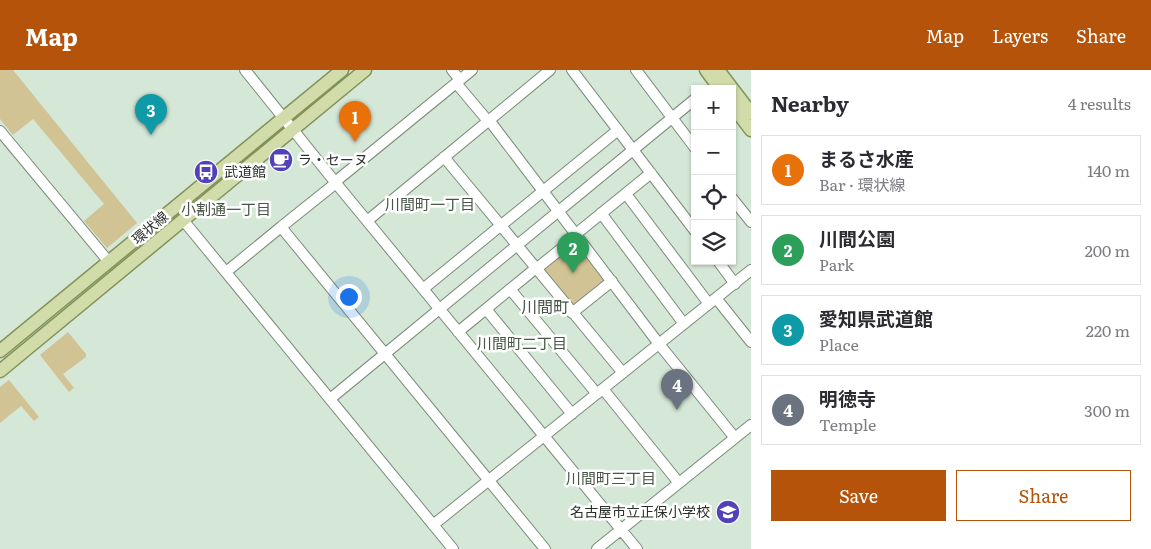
<!DOCTYPE html>
<html lang="en">
<head>
<meta charset="utf-8">
<style>
  :root { --surface:#fff; --page:#f7f7f7; --text:#2b2b33; --muted:#7c7c81; --line:#e1e1e2; --accent:#b45309 }
  body { margin:0; font-family:Literata,"Noto Sans JP",serif; background:var(--page); color:var(--text) }
  .controls { position:absolute; right:15px; top:15px; display:grid; overflow:hidden; border-radius:0px; box-shadow:0 1px 4px #0004 }
  .controls button { width:45px; height:45px; display:grid; place-items:center; padding:0; border:0; border-bottom:1px solid var(--line); background:var(--surface); color:var(--text); font:25px sans-serif }
  .you { position:absolute; left:348px; top:226px; width:18px; height:18px; margin:-12px; border:4px solid #fff; border-radius:50%; background:#1a73e8; box-shadow:0 0 0 8px #1a73e833 }
  .badge { display:grid; place-items:center; width:32px; height:32px; border-radius:50%; background:var(--accent); color:#fff; font-size:16px; font-weight:700 }
  .pin { position:absolute; translate:-50% -41px; filter:drop-shadow(0 1px 2px #0008) }
  .pin::after { content:''; position:absolute; top:26px; width:18px; height:15px; background:inherit; clip-path:polygon(0 0,100% 0,50% 100%) }
  .list { margin:0; padding:0; list-style:none }
  h2 { display:flex; justify-content:space-between; align-items:center; height:65px; margin:0; padding:0 20px; font-size:21px }
  h2 small { font-size:16px; font-weight:400; color:var(--muted) }
  .list li { display:grid; grid-template-columns:32px 1fr auto; gap:15px; align-items:center; box-sizing:border-box; height:70px; margin:0 10px 10px; padding:0 10px; border:1px solid var(--line); border-radius:0px }
  .list b { display:block; font-size:19px; white-space:nowrap }
  .list p { margin:0; font-size:16px; white-space:nowrap; color:var(--muted) }
  .list em { font-size:16px; font-style:normal; color:var(--muted) }
  .actions { display:flex; gap:10px; padding:15px 20px }
  .actions a { flex:1; padding:11px 0; border:1px solid var(--accent); border-radius:0px; text-align:center; font-size:18px; color:var(--accent) }
  .actions .main { background:var(--accent); color:#fff }
  .icon { flex:none; width:28px; height:28px; fill:none; stroke:currentColor; stroke-width:2; stroke-linecap:round; stroke-linejoin:round }
  .map { position:relative; flex:none; width:751px; height:479px; overflow:hidden }
  header { display:flex; align-items:center; gap:30px; box-sizing:border-box; height:70px; padding:0 25px; background:var(--accent); color:#fff }
  header strong { font-size:24px }
  nav { display:flex; gap:28px; margin-inline-start:auto; font-size:18px }
  main { display:flex }
  aside { flex:1; background:var(--surface) }
  .map>svg:first-child { display:block }
  .green { fill:#d2c394 }
  .lines { fill:none; stroke-linecap:round; stroke-linejoin:round }
  .minor-casing { stroke:#7a8b7b; stroke-width:12 }
  .major-casing { stroke:#839159; stroke-width:15 }
  .minor { stroke:#fff; stroke-width:10 }
  .major { stroke:#d1dcaa; stroke-width:12 }
  .labels { text-anchor:middle; stroke-width:5; stroke-linejoin:round; paint-order:stroke }
  .poi-label { font-size:14px; fill:#2a312a; stroke:#fff; text-anchor:start }
  .street-label { font-size:14px; fill:#2a312a; stroke:#fff }
  .neighbourhood-label { font-size:15px; fill:#465546; stroke:#fff }
  .quarter-label { font-size:16px; fill:#465546; stroke:#fff }
</style>
</head>
<body>
<header>
<strong>Map</strong>
<nav><a>Map</a><a>Layers</a><a>Share</a></nav>
</header>
<main>
<div class="map">
<svg width="751" height="479" viewBox="0 0 751 479">
  <rect width="100%" height="100%" fill="#d5e7d6"/>
  <path class="green" d="M0,0H13L137,153L107,178L84,151L104,134L33,49L13,65L0,49Z
    M575,172L605,206V214L574,237L542,198Z
    M68,262L86,284V287L63,304L74,318L69,322L40,285Z
    M9,310L39,347L34,351L21,336L0,353V317Z"/>
  <g class="lines">
    <g class="minor-casing">
      <path id="minor" d="M245,0L335,112
        M452,0L460,10
        M472,0L335,112L637,479
        M572,0L695,161
        M636,0L695,78
        M456,13L488,51
        M489,50L659,274L735,368
        M0,61L109,192
        M444,87L623,303
        M336,113L281,157L545,479
        M626,124L709,234
        M732,128L751,152
        M601,143L684,254
        M183,150L453,479
        M367,151L550,0
        M576,164L651,103
        M718,191L735,214
        M536,199L577,166
        M226,202L281,157
        M423,219L618,60
        M510,219L597,324
        M716,228L751,272
        M486,239L572,344
        M572,243L612,211
        M458,262L536,198
        M603,319L679,413
        M330,329L695,29
        M433,455L751,200
        M597,479L751,355"/>
    </g>
    <g class="major-casing">
      <path id="major" d="M706,0L720,19
        M718,0L751,43
        M732,35L751,60
        M0,281L342,0
        M0,301L365,0"/>
    </g>
    <use href="#minor" class="minor"/>
    <use href="#major" class="major"/>
  </g>
  <defs>
    <g id="cafe-disc" transform="scale(1.25)"><circle r="9.5" fill="#5242b9" stroke="#fff"/><path d="M-5.5-4.5H6V0H3Q3 3.5 0 3.5H-2.5Q-5.5 3.5-5.5 0ZM3-3.2v2h1.7v-2ZM-6 4.5H4V6H-6Z" fill="#fff"/></g>
    <g id="bus-disc" transform="scale(1.25)"><circle r="9.5" fill="#5242b9" stroke="#fff"/><path d="M-5-6H5V4H4V6H2V4H-2V6H-4V4H-5ZM-3.5-4V0h7V-4ZM-3.5 1.2v1.5H-2V1.2ZM2 1.2v1.5H3.5V1.2Z" fill="#fff"/></g>
    <g id="school-disc" transform="scale(1.25)"><circle r="9.5" fill="#5242b9" stroke="#fff"/><path d="M0-5L7-2L0 1L-7-2ZM-4 1L0 2.5L4 1V4Q0 6-4 4Z" fill="#fff"/></g>
  </defs>
  <g fill-rule="evenodd">
    <use href="#cafe-disc" x="281" y="90"/>
    <use href="#bus-disc" x="206" y="102"/>
    <use href="#school-disc" x="728" y="442"/>
  </g>
  <g class="labels">
    <g class="poi-label">
      <text x="298" y="95">ラ・セーヌ</text>
      <text x="224" y="107">武道館</text>
      <text x="710" y="447" text-anchor="end">名古屋市立正保小学校</text>
    </g>
    <g class="street-label">
      <text transform="translate(150 158) rotate(-40)" y="5">環状線</text>
    </g>
    <g class="neighbourhood-label">
      <text x="430" y="140">川間町一丁目</text>
      <text x="226" y="145">小割通一丁目</text>
      <text x="522" y="279">川間町二丁目</text>
      <text x="611" y="414">川間町三丁目</text>
    </g>
    <g class="quarter-label">
      <text x="545" y="243">川間町</text>
    </g>
  </g>
</svg>
<div class="controls">
<button>+</button>
<button>−</button>
<button><svg class="icon" aria-label="locate" viewBox="0 0 24 24"><circle cx="12" cy="12" r="6"/><path d="M12 2v4M12 18v4M2 12h4M18 12h4"/></svg></button>
<button><svg class="icon" aria-label="layers" viewBox="0 0 24 24"><path d="M12 4l9 5-9 5-9-5zM3 14l9 5 9-5"/></svg></button>
</div>
<div class="you"></div>
<div class="pin badge" style="left:355px;top:72px;background:#e8710a">1</div>
<div class="pin badge" style="left:573px;top:203px;background:#2e9e5b">2</div>
<div class="pin badge" style="left:151px;top:65px;background:#0f9aa8">3</div>
<div class="pin badge" style="left:677px;top:340px;background:#6b7280">4</div>
</div>
<aside>
<h2>Nearby<small>4 results</small></h2>
<ul class="list">
<li><span class="badge" style="background:#e8710a">1</span><div><b>まるさ水産</b><p>Bar · 環状線</p></div><em>140 m</em></li>
<li><span class="badge" style="background:#2e9e5b">2</span><div><b>川間公園</b><p>Park</p></div><em>200 m</em></li>
<li><span class="badge" style="background:#0f9aa8">3</span><div><b>愛知県武道館</b><p>Place</p></div><em>220 m</em></li>
<li><span class="badge" style="background:#6b7280">4</span><div><b>明徳寺</b><p>Temple</p></div><em>300 m</em></li>
</ul>
<div class="actions"><a class="main">Save</a><a>Share</a></div>
</aside>
</main>
</body>
</html>
